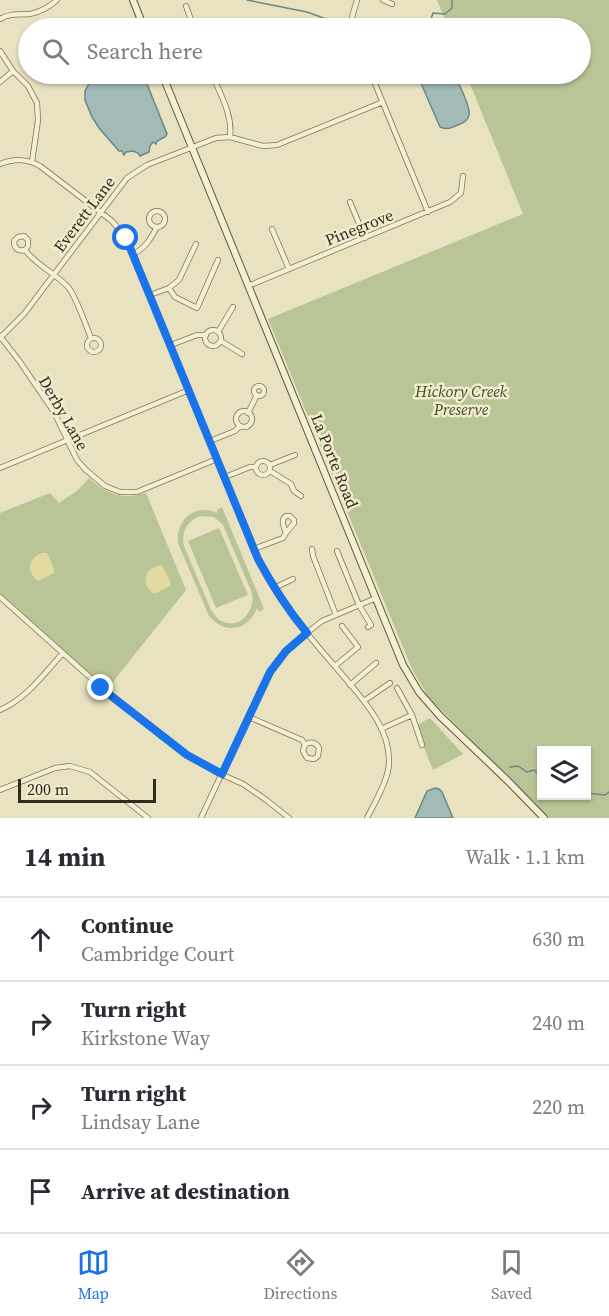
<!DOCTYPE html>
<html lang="en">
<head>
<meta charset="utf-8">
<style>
  :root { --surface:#fff; --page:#f7f7f7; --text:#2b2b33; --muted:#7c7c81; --line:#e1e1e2; --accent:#1a73e8 }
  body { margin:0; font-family:"Source Serif 4",serif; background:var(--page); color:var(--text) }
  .controls { position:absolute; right:18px; bottom:18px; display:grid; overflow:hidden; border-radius:0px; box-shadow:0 2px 4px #0004 }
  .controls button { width:54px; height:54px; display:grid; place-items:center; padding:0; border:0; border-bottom:2px solid var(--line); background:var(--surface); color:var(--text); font:30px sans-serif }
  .scale { position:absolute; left:18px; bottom:15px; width:138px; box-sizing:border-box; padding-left:6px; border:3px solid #312a1d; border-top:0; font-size:16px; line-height:21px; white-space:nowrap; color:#312a1d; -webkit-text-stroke:4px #f1ecd0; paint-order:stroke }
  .stop { position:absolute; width:18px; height:18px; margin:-14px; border:4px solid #1a73e8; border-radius:50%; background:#fff }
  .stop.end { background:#1a73e8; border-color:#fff; box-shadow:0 2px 6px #0008 }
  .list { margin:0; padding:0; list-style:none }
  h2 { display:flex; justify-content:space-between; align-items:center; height:78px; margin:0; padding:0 24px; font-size:26px }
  h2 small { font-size:20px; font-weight:400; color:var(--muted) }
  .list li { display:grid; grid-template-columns:39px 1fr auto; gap:18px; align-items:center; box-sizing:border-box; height:84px; padding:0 24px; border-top:2px solid var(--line) }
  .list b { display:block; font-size:22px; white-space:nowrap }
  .list p { margin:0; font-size:20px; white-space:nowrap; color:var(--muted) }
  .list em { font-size:20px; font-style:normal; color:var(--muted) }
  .icon { flex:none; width:33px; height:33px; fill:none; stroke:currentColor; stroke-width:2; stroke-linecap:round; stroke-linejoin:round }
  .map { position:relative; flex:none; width:609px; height:818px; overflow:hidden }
  .search { position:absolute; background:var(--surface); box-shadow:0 2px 4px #0004; left:18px; right:18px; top:18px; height:66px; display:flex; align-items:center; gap:15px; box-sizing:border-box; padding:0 21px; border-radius:33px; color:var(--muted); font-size:22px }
  .sheet { height:414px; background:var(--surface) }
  nav { display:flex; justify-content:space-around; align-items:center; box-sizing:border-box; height:84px; border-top:2px solid var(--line); background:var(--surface); font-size:16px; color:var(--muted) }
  nav a { display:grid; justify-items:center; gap:3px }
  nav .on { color:var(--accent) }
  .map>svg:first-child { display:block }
  .green { fill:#b9c596; fill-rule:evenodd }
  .sand { fill:#e2daa0 }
  .water { fill:#a3bbb7; stroke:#6c8885; stroke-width:1.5 }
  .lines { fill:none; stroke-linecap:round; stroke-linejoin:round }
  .stream { stroke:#6c8885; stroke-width:1.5 }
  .street-casing { stroke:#80735b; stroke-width:6 }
  .secondary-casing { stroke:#61553e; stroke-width:8 }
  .street { stroke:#f4efd3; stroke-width:4.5 }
  .secondary { stroke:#f4efd3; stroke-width:6 }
  .route { stroke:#1a73e8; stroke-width:8 }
  .labels { text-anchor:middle; stroke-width:5; stroke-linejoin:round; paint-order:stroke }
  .street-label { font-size:16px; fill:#312a1d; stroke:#f1ecd0 }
  .park-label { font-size:16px; font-style:italic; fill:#3d4b26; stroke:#f1ecd0 }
</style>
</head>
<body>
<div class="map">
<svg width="609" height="818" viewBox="0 0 609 818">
  <rect width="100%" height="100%" fill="#e8e2c1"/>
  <path class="green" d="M437,0H609V818H549L429,698L412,669L268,319L523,214L466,74H580V28H448ZM542,750H586V796H542Z
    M89,478C108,495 122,500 146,493L186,590L108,688L103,687L0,593V513L50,493L59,503L78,490Z
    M222,507L264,609L259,612L257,608C248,631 225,635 209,616L178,543C176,519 195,503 218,513L217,510ZM200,516L214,517L223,525L252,593C256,614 235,633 217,618C215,615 213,612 211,610L184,546C181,532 187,521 200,516Z
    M219,528L248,595L216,608L188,541Z
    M430,718L463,754L433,770L424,748L417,725Z"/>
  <path class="sand" d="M42,553H47L54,569V573L38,581C26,572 28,558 42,553Z
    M162,565L170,581V586L154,594C140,584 144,567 162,565Z"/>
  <path class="water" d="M92,74H143L167,134L165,137L157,141L156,144L153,142L150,146L149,152L140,156L138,153L133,151L126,152L124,155L122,151H119L99,128L92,117L85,100V91L91,80L90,79L92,77Z
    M417,74H454C458,83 471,106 469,115C468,121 463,123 458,125C451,128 447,130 440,127Z
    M435,788L439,789L442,792L453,818H415L427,791Z"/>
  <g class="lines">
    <path class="stream" d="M247,0L307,12L329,20L341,26
      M430,22L433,13L445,14L452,8V0
      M510,767L518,766L527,772L534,770L538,774L539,779H542
      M586,793L605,795L609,792"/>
    <g class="street-casing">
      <path id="street" d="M383,0L392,4
        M186,6L194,28
        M0,19C11,13 18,15 30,14C40,12 49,7 57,0
        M353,28L352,17L357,0
        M0,51L13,71L28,86L37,103L38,120L32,162
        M212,74C220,94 233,115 230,137
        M371,74L428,212
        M0,82L13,71
        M0,164C14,159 26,158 40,166L112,221L126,238L258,559C268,578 278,597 292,614C308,636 327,657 345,678C365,702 390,729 389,762C389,779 375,802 367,818
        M350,202L365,238
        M149 219a8 8 0 1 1 16 0a8 8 0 1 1-16 0Z
        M272,229L289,269
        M25,250L28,246V240L24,236L18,237L14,241C14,248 18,252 25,250C36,265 55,273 68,287C76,296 86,326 91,338
        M133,254C145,249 151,238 157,227
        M248,286L450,202L461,193L463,176
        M169,288L175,297L197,308L218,260
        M150,295L169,288L179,280L196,244
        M205 338a8 8 0 1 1 16 0a8 8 0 1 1-16 0Z
        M218,332L233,307
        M0,336L20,362L54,412L77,460L86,470L105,486L120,492H137L217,459
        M87 345a7 7 0 1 1 14 0a7 7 0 1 1-14 0Z
        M0,338L24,314L127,178L147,165L216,138L230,137L263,146L277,145L383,102
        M221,341L242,354
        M171,345L197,335H206
        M254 391a5 5 0 1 1 10 0a5 5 0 1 1-10 0Z
        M236 419a8 8 0 1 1 16 0a8 8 0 1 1-16 0Z
        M248,413L257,395
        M210,441L235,431L240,426
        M256 468a7 7 0 1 1 14 0a7 7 0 1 1-14 0Z
        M270,465L295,455
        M0,468L189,390
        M270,471L291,484L294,491L301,496
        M225,477L250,467H256
        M254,549L283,538L286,533C284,527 280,520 286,516H290L294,520V523L286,533
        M312,549L313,556L336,615
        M337,551L359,605L371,625L368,627
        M274,588L293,579
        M0,597L112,697L187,755L216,772L243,784L265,799L289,818
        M335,666L358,647L342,626
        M350,685L376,663
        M397,688L412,715
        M364,701L390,683
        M0,710C26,699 44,674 62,654
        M249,717L302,740L305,745C310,741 316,742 319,748L318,756L314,759L307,758L303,751L305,745
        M381,729L412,715L422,745
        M0,790L55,768L70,766L90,772L148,818
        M201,818L262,687L278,660L294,643L322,621L376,598"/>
    </g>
    <g class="secondary-casing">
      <path id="secondary" d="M133,0L144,28
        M162,74L403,665L419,692L440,716L508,781L544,818"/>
    </g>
    <use href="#street" class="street"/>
    <use href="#secondary" class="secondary"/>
  </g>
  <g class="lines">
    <path class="route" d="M101,688L187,755L222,774L270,672L286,651L307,633C288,610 272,585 258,559L126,238"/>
  </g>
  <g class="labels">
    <g class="street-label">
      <text transform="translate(84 214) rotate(-53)" y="6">Everett Lane</text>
      <text transform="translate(359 227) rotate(-22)" y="6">Pinegrove</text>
      <text transform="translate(64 413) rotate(60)" y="6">Derby Lane</text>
      <text transform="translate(335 461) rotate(68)" y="6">La Porte Road</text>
    </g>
    <g class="park-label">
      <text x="461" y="397">Hickory Creek<tspan x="461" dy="18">Preserve</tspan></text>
    </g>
  </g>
</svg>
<div class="controls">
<button><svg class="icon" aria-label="layers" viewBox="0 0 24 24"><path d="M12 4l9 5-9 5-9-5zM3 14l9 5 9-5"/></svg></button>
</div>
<div class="scale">200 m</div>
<div class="stop" style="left:126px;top:238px"></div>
<div class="stop end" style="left:101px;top:688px"></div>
<div class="search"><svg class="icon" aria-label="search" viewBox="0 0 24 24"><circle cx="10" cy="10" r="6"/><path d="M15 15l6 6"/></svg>Search here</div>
</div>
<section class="sheet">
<h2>14 min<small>Walk · 1.1 km</small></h2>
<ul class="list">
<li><svg class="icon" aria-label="ahead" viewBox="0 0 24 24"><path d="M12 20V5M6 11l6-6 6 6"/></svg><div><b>Continue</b><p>Cambridge Court</p></div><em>630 m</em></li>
<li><svg class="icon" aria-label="right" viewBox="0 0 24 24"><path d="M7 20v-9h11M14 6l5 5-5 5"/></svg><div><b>Turn right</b><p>Kirkstone Way</p></div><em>240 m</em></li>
<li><svg class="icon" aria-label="right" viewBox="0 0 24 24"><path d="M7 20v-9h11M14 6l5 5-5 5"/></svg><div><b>Turn right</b><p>Lindsay Lane</p></div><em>220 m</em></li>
<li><svg class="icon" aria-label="arrive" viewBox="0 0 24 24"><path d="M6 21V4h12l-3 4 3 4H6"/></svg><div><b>Arrive at destination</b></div></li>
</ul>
</section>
<nav>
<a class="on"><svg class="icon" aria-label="map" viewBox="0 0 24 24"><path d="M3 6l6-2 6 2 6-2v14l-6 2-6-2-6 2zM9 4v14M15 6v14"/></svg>Map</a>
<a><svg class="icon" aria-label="directions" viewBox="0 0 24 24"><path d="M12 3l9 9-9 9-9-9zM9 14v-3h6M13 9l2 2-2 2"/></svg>Directions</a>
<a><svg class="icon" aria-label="saved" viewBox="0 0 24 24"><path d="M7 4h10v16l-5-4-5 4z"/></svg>Saved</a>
</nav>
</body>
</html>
